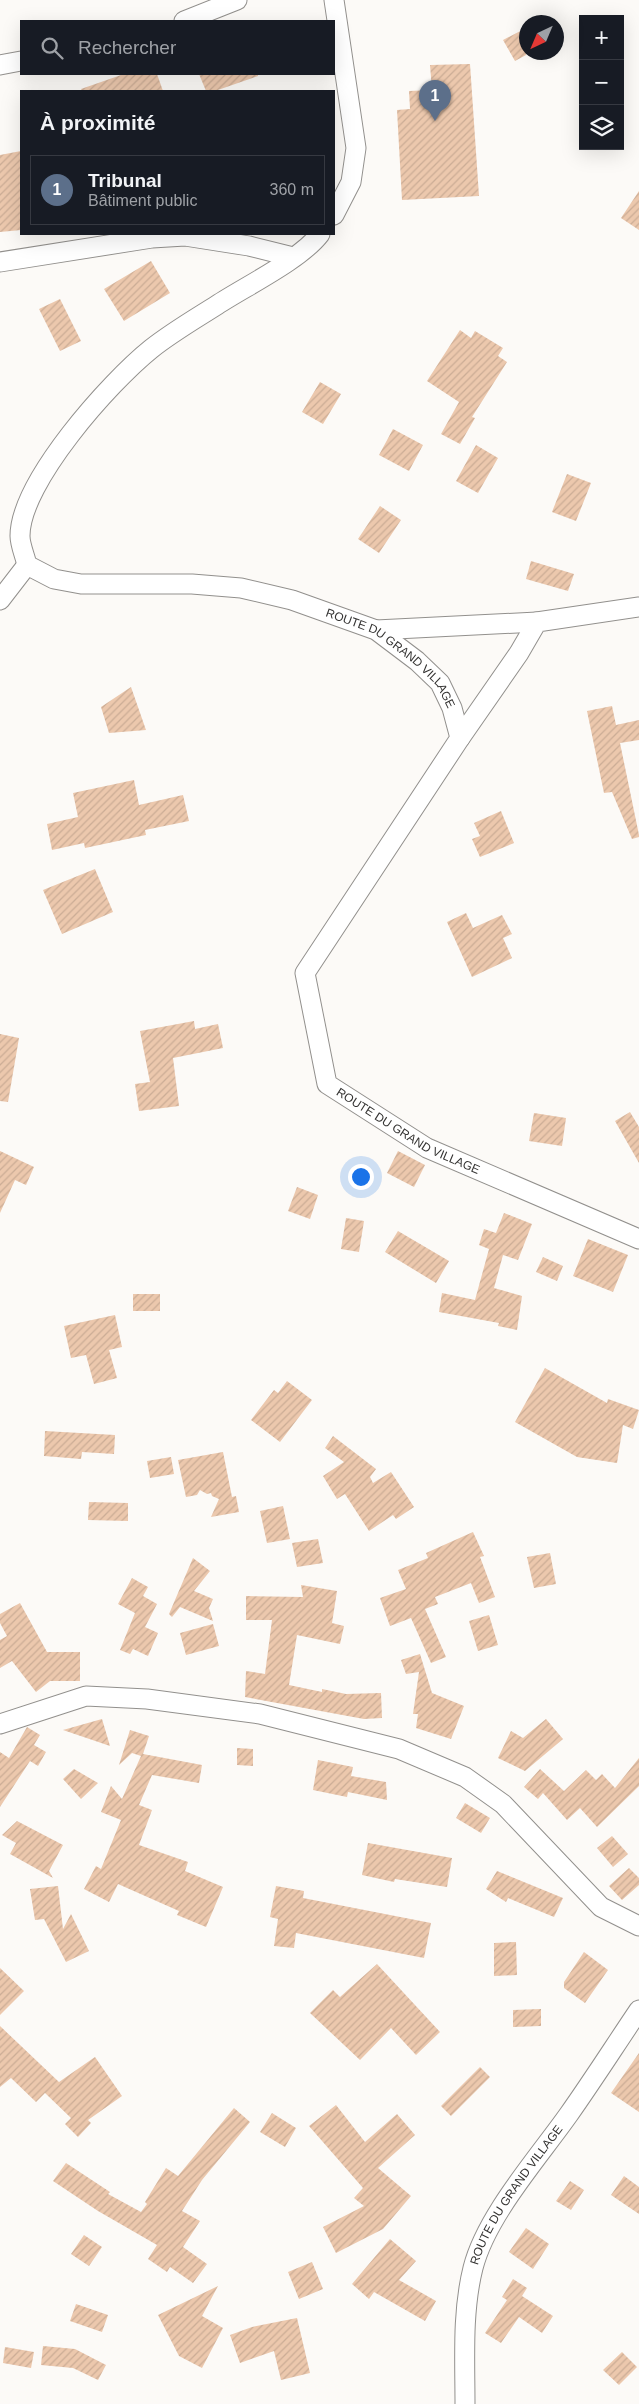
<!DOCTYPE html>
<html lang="fr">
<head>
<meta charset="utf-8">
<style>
  :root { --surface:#171b24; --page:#242831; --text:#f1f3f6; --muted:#9ea1a6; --line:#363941; --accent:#d93025 }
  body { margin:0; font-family:Arial,sans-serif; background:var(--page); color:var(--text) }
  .controls { position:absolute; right:15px; top:15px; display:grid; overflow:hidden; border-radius:0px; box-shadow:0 5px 20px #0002 }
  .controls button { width:45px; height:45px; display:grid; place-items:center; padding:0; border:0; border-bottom:1px solid var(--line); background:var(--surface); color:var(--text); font:25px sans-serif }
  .compass { position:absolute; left:519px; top:15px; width:45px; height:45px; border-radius:50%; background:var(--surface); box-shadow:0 5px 20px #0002; rotate:224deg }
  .you { position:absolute; left:360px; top:1176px; width:18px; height:18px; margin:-12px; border:4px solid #fff; border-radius:50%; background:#1a73e8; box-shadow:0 0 0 8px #1a73e833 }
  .badge { display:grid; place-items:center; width:32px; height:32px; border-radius:50%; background:var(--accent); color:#fff; font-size:16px; font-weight:700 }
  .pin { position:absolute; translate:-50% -41px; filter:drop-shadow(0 1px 2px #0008) }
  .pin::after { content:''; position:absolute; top:26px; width:18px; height:15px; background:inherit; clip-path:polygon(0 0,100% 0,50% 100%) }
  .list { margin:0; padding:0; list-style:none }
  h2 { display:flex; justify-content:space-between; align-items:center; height:65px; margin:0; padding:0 20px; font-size:21px }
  h2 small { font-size:16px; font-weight:400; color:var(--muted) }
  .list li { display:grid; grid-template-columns:32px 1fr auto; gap:15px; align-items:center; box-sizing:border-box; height:70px; margin:0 10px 10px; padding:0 10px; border:1px solid var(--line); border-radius:0px }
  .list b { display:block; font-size:19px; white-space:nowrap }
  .list p { margin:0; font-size:16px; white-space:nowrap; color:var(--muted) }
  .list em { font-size:16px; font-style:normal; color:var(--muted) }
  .icon { flex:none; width:28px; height:28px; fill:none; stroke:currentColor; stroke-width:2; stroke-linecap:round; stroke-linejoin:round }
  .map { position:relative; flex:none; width:639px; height:2404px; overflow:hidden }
  .search { position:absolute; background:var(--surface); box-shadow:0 5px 20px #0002; left:20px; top:20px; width:315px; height:55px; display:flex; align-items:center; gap:12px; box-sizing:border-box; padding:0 18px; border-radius:0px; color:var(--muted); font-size:19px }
  .panel { position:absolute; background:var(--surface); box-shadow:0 5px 20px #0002; left:20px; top:90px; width:315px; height:145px; border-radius:0px }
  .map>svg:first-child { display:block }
  .building { fill:url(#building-hatch) }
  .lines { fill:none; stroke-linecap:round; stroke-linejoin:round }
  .minor-casing { stroke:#92908d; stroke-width:21 }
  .minor { stroke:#fff; stroke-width:19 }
  .labels { text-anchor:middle; stroke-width:4.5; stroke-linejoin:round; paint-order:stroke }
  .street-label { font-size:12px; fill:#343332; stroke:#fff }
</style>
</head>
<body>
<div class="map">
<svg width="639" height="2404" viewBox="0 0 639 2404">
  <defs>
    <pattern id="building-hatch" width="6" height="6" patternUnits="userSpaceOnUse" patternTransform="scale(1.25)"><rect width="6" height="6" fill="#ecc8ad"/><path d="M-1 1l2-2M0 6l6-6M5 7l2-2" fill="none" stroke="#cbac95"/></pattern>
  </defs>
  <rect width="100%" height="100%" fill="#fcfaf7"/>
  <path class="building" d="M526,28V55L515,61L503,40Z
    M470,64L479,196L402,200L397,110L410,109L409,91L432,90L430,65Z
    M124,74H157L163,91H82L81,89Z
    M199,74H258V76L215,91H206Z
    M21,151V230L0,232V155Z
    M639,191V230L621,218Z
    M151,261L170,293L124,321L104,289Z
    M60,299L81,341L60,351L39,309Z
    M460,330L471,338L475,331L503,348L498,356L507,362L472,417L475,418L460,444L441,434L459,402L427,381Z
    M320,382L341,394L323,424L302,412Z
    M393,429L423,445L409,471L379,455Z
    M476,445L498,458L478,493L456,481Z
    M567,474L591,483L576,521L552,512Z
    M380,506L401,520L379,553L358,539Z
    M531,561L574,574L568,591L526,579Z
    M131,687L146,730L109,733L101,707Z
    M612,706L616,725L639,720V740L620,743L639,835V837L632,839L612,792L604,793L587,711Z
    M134,780L139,805L183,795L189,821L145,830L146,835L85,848L84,843L52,850L47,824L78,817L73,793Z
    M501,811L514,843L480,857L472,839L480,836L474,823Z
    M95,869L113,912L62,934L43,890Z
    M466,913L473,928L502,915L512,934L503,938L512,958L472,977L447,922Z
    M194,1021L195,1029L218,1024L223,1048L173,1058L179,1106L139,1111L135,1084L150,1082L140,1031Z
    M0,1034L19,1038L8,1102L0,1101Z
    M630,1112L639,1127V1163L615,1121Z
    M534,1113L566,1118L562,1146L529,1141Z
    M0,1151L34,1167L26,1185L15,1180L0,1213Z
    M398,1151L425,1165L414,1187L387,1173Z
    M297,1187L318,1195L310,1219L288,1211Z
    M504,1213L532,1224L518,1260L503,1255L494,1288L522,1296L517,1330L498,1326L499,1323L439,1312L442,1293L475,1300L489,1249L479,1245L484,1229L496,1233Z
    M346,1218L364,1221L359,1252L341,1249Z
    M398,1231L449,1261L436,1283L385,1252Z
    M588,1239L628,1255L613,1292L573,1276Z
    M543,1257L563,1266L557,1281L536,1272Z
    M133,1294H160V1311H133Z
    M115,1315L122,1347L109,1350L117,1378L94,1384L86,1355L71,1358L64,1326Z
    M545,1368L607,1403L608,1399L639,1410L633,1429L623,1425L617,1463L577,1457L515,1422Z
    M287,1381L312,1400L280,1442L251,1420L274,1390L278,1393Z
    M45,1431L115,1435L114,1454L82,1452L81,1459L44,1456Z
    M333,1436L376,1469L370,1477L373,1483L391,1472L414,1507L396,1519L393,1515L369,1531L345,1494L337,1499L323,1476L344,1462L325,1448Z
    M223,1452L232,1497L236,1496L239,1512L211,1517L219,1499L212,1496L211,1493L207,1494L200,1490L197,1495L186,1497L178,1460Z
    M171,1457L174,1474L150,1478L147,1461Z
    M89,1502L128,1503V1521L88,1520Z
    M283,1506L290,1539L267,1543L260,1511Z
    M473,1532L484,1556L480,1557L495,1597L479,1603L471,1583L435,1597L438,1604L425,1609L446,1657L431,1663L411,1618L390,1626L380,1598L406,1589L398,1570L428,1558L426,1553Z
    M318,1539L323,1563L297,1567L292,1543Z
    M550,1553L556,1584L534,1588L527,1557Z
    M193,1558L210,1571L194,1591L213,1599L209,1608L213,1621L180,1607L172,1617L169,1614Z
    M132,1578L148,1587L143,1596L157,1604L145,1627L158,1633L148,1656L133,1649L130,1654L120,1650L135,1613L118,1604Z
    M301,1585L337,1591L332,1623L344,1626L340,1644L297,1635L289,1685L322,1692V1689L346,1694L381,1693L382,1718L364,1719L245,1697L246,1671L265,1674L272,1620H246V1596L303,1597Z
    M20,1603L47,1652H80V1681H50L36,1692L12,1661L0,1668V1640L7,1636L0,1623V1614Z
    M489,1615L498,1645L478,1651L469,1621Z
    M213,1624L219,1646L186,1655L180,1633Z
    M420,1654L432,1693L464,1706L451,1739L416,1728L418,1714H413L419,1672L406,1674L401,1660Z
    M102,1719L110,1746L63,1730Z
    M546,1719L563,1739L525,1771L498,1758L511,1731L523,1738Z
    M27,1727L40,1735L34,1745L46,1752L38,1766L30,1761L0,1807V1752L9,1758Z
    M130,1730L149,1736L143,1754L202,1765L199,1783L152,1775L139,1805L152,1810L139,1845L188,1862L185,1871L223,1887L206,1927L177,1915L179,1911L118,1884L109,1902L84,1889L96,1866L101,1869L121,1820L101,1812L111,1786L122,1799L141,1756L132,1753L119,1765Z
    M237,1748L253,1749V1766L237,1765Z
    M639,1758V1786L597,1827L580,1808L567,1820L543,1793L538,1799L524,1787L540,1769L564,1791L586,1770L596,1780L602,1774L615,1788Z
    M318,1760L353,1767L351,1776L386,1782L387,1800L348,1792L347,1797L313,1790Z
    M74,1769L98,1783L81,1799L63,1779Z
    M465,1803L490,1818L481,1833L456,1818Z
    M17,1821L63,1845L49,1871L53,1878L10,1854L16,1843L2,1835Z
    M612,1836L628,1854L613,1867L597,1848Z
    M368,1843L452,1858L447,1887L395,1879L394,1882L362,1875Z
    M629,1868L639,1878V1885L622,1900L609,1886Z
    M497,1871L563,1898L554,1917L508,1898L506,1902L486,1889Z
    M58,1886L63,1929L71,1914L89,1951L66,1962L44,1919L35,1920L30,1889Z
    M276,1886L304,1891L303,1898L431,1923L424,1958L296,1933L294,1948L274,1946L278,1919L270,1917Z
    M516,1942L517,1975L494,1976V1943Z
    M584,1952L608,1970L585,2003L564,1988V1982Z
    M377,1964L440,2032L416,2055L391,2028L360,2060L310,2013L333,1990L340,1997Z
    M0,1968L24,1991L0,2015Z
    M541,2009V2026L513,2027V2010Z
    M0,2026L59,2082L95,2057L122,2096L88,2120L91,2123L78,2137L65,2124L71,2118L45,2093L36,2102L11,2078L0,2087Z
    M639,2053V2112L611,2093Z
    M480,2067L490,2077L451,2116L441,2106Z
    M336,2105L365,2142L397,2114L415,2135L378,2168L411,2196L383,2229L336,2253L323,2227L364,2206L354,2198L363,2188L309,2126Z
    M234,2108L250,2122L202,2180L182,2211L200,2221L183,2247L207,2264L193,2283L170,2267L167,2272L148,2259L157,2245L98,2211L53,2181L66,2163L110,2192L108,2194L141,2212L147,2204L145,2202L166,2168L178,2176Z
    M272,2113L296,2128L285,2147L260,2132Z
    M624,2176L639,2187V2214L611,2195Z
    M570,2181L584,2190L571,2210L556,2201Z
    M526,2228L549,2244L533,2269L509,2252Z
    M84,2235L102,2247L89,2266L71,2254Z
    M390,2239L416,2261L399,2280L436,2301L425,2321L374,2292L369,2299L352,2284Z
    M312,2262L323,2289L299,2299L288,2272Z
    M513,2279L527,2288L522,2296L553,2316L542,2333L519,2317L501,2343L485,2333L507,2300L502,2297Z
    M218,2286L202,2316L223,2328L202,2368L179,2356L158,2315Z
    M76,2304L108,2315L102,2332L70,2321Z
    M297,2318L310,2373L281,2380L274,2351L240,2363L230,2335L252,2327Z
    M43,2346L75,2349L106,2365L98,2380L73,2368L41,2365Z
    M5,2347L34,2352L31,2368L3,2363Z
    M622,2352L637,2367L619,2385L603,2370Z"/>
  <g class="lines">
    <g class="minor-casing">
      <g id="minor">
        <path d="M184,21L237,0"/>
        <path d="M0,65L21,61"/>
        <path d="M334,215L351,182L356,148L334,0"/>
        <path id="s1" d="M320,234C300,260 246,286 217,305C195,319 171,333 151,349C110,382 20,482 20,536C20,545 25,556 27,565L54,579L81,584H192L241,588L292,600L376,630L417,661L440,683L452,708L460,738L305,973L327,1084L427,1148L639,1239"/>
        <path d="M0,262L152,238L185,236L249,246L293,257"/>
        <path d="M0,600L27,565"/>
        <path d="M376,630L537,622"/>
        <path d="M460,738L519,653L537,622L639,607"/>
        <path d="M0,1724L86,1696L147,1699L260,1714L399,1749L465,1777L503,1804L601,1907L639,1926"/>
        <path id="s2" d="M465,2404C465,2359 462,2312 473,2268C486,2216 538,2158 569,2114C593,2080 616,2044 639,2010"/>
      </g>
    </g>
    <use href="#minor" class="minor"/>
  </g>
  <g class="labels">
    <g class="street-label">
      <text dy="4" stroke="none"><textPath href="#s1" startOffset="856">ROUTE DU GRAND VILLAGE</textPath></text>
      <text dy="4" stroke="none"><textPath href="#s1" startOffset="1458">ROUTE DU GRAND VILLAGE</textPath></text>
      <text dy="4" stroke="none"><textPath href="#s2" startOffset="222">ROUTE DU GRAND VILLAGE</textPath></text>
    </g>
  </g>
</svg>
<div class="controls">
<button>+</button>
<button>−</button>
<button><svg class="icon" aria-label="layers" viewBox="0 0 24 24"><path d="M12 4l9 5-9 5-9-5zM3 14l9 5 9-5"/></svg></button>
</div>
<svg class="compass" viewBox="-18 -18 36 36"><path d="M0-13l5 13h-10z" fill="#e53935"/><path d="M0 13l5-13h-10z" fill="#9ea1a6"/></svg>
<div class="you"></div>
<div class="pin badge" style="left:435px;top:121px;background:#5c6f8a">1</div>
<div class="search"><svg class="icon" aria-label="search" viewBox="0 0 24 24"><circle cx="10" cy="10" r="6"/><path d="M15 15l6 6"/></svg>Rechercher</div>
<section class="panel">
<h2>À proximité<small></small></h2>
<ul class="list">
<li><span class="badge" style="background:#5c6f8a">1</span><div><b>Tribunal</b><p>Bâtiment public</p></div><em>360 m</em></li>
</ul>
</section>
</div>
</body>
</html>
